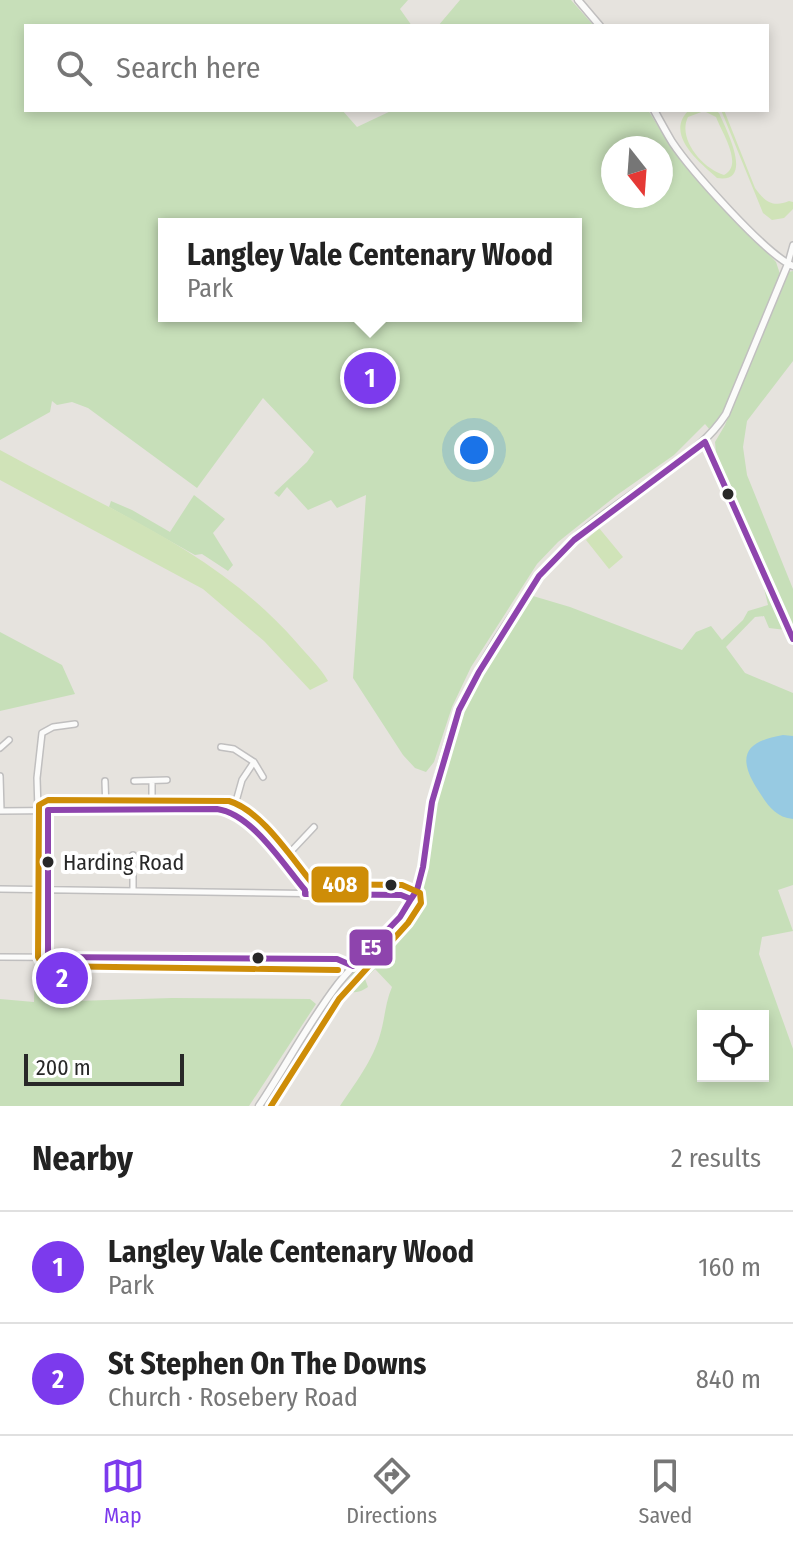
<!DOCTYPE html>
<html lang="en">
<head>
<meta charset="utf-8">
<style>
  :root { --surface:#fff; --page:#f6f6f6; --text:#222; --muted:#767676; --line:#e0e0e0; --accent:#7c3aed }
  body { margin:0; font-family:"Fira Sans Condensed",sans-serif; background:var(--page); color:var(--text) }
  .controls { position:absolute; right:24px; bottom:24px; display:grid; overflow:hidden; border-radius:0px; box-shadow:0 4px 12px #0003 }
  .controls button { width:72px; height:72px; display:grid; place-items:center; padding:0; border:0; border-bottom:2px solid var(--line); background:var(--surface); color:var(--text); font:40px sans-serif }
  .compass { position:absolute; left:601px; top:136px; width:72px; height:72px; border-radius:50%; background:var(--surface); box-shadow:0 4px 12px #0003; rotate:163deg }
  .scale { position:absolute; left:24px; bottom:20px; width:160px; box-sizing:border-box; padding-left:8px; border:4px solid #282828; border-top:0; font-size:22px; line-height:28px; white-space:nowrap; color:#282828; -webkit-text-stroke:6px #fff; paint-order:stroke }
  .you { position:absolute; left:474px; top:450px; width:28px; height:28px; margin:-20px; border:6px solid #fff; border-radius:50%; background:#1a73e8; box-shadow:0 0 0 12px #1a73e833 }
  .badge { display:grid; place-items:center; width:52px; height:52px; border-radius:50%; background:var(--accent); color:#fff; font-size:26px; font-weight:700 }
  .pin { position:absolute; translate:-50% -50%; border:4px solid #fff; box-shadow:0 2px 8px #0006 }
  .popup { position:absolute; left:158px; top:218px; width:424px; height:104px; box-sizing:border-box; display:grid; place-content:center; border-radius:0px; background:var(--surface); filter:drop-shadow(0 2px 6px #0005); font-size:26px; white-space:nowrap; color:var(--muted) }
  .popup b { font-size:30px; color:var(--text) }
  .popup::after { content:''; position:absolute; left:50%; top:100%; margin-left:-16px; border:16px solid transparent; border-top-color:var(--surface) }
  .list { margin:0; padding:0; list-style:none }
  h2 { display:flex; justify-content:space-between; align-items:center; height:104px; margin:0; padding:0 32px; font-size:34px }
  h2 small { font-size:26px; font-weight:400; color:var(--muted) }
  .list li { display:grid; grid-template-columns:52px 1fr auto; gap:24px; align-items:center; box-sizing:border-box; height:112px; padding:0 32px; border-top:2px solid var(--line) }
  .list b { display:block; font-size:30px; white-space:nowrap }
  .list p { margin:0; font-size:26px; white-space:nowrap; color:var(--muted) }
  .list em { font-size:26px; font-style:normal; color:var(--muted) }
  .icon { flex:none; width:44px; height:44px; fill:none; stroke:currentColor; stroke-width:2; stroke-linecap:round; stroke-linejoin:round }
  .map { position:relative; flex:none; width:793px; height:1106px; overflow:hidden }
  .search { position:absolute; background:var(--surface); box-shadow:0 4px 12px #0003; left:24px; right:24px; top:24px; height:88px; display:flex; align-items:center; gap:20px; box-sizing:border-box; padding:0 28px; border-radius:0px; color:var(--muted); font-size:30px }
  .sheet { height:328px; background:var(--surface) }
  nav { display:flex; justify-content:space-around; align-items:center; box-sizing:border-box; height:112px; border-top:2px solid var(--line); background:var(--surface); font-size:22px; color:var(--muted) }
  nav a { display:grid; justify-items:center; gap:4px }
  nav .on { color:var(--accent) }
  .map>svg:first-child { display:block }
  .green { fill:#c7dfb9; fill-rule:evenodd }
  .pitch { fill:#d0e3b8; fill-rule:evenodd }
  .water { fill:#97cae2 }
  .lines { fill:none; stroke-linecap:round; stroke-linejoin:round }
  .minor-casing { stroke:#c0bfbf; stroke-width:8 }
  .tertiary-casing { stroke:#c0bfbf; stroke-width:9 }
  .minor { stroke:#fbfbfa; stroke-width:5 }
  .tertiary { stroke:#fbfbfa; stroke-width:6 }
  .bus-1-casing { stroke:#fff; stroke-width:12 }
  .bus-2-casing { stroke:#fff; stroke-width:12 }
  .bus-1 { stroke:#8e44ad; stroke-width:6 }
  .bus-2 { stroke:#ce8d08; stroke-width:6 }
  .bus-dot { fill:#282828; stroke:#fff; stroke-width:3 }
  .labels { text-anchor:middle; stroke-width:8; stroke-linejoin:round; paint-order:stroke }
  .bus-label { font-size:22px; fill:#282828; stroke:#fff; text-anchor:start }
  .line-badge { stroke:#fff; stroke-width:3 }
  .badge-label { font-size:22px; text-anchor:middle; font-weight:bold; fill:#fff }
</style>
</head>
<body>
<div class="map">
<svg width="793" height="1106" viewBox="0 0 793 1106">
  <rect width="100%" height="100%" fill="#e6e3de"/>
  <path class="green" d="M0,0H408L400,9L412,26H26V110H342L357,127L393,110H648L674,152L776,262L780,274L722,414L710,430L705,424L674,455L617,495L558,542L537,564L471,667L452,707L434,762L426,772L415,768L403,755L353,678L366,495L337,508L331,500L308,510L287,487L279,497L274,493L307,462L314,452L263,398L197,488L88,408L72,402L57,405L52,401L50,412L0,440ZM613,148H661V196H613ZM164,224H576V316H164Z
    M460,0H571L594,26H438Z
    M793,271V361L747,421L743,447L747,475L793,589V630L716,453L715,442L725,425L788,272Z
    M194,495L225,519L213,533L233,565L228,571L202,554L195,555L109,507L111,501L132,510L170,532Z
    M764,588H769L786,630L769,628L764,616L755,617L726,647L745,673L793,693V885L778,890L793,931L762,937L759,954L793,1049V1106H340C354,1085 373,1060 380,1035C385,1019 385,1003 392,987L375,969L365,979L368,987C358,994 353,993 342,989L359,964L406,916L421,891L439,783L468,697L533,596L570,607L682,650L696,632L711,626L722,640L743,620L748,611L768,605ZM703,1016H763V1076H703Z
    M0,632L62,665L75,694L0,711Z
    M35,960H42L43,1002L172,998L310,999L316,1004L249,1106H0V999L34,1002Z"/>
  <path class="pitch" d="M689,110H715L719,113C726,129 755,184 717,178C699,162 664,134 689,110ZM704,111L716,117C722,133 744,165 724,175C703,169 677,139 688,117Z
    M721,110H724L755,188C764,201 773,208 789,201L793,202V209L784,218L772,220L763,213Z
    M0,450C105,508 216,550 297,643C307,655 320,667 328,681L310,690L264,641L203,589L0,480Z
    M599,528L623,557L609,569L586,540Z"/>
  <path class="water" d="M783,735L793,736V819C773,817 766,802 756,787C736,754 748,741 783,735Z"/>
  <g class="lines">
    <g class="minor-casing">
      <path id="minor" d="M788,263L793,245
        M705,442L793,639
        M221,747L234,749L254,762L242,780L233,812
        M0,748L9,740
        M254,762L263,777
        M0,776L1,811
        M105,781L106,810
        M134,781L167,780
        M38,810L37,778L42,733L53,727L75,724
        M152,810V781
        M0,811L217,809C223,810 230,810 235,814C254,825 290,872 305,890V894
        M281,862L314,827
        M0,889L401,895L412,899
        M133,891V855
        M0,957L337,959L353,966
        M48,957V810"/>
    </g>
    <g class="tertiary-casing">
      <path id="tertiary" d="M578,0L600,26
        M654,110C660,121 666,132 672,142C690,169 766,255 793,266
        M259,1106C286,1066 308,1023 338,984C362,953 398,928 416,892C430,864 425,828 433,797C440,769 448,738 459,711C478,664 510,617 540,576C566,538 617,505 655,478C682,458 707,443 726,414L788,264"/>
    </g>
    <use href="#minor" class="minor"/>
    <use href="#tertiary" class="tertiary"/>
    <g class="bus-1-casing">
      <path id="bus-1" d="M705,442L793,639
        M217,809C252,814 283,864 305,890V894L401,895L411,899L400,917L353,966L337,959L48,957V810Z
        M411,899L417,890L423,867L432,802L459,710L479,672L539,576L574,540L705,442"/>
    </g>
    <g class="bus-2-casing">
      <path id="bus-2" d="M271,1106L339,999L408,923L421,903L420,893L402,885L313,884C292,859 261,810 229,801L48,800L39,805L38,957L43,966L338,970"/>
    </g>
    <use href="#bus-1" class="bus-1"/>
    <use href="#bus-2" class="bus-2"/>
  </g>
  <g class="bus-dot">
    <circle cx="728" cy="494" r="7"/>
    <circle cx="48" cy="862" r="7"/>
    <circle cx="391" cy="885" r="7"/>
    <circle cx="258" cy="958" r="7"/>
  </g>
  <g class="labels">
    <g class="bus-label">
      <text x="63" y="870">Harding Road</text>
    </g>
  </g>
  <g class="line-badge">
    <rect x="310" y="865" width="60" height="39" rx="8" fill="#ce8d08"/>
    <rect x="348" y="928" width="46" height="39" rx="8" fill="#8e44ad"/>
  </g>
  <g class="badge-label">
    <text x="340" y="892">408</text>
    <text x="371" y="955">E5</text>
  </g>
</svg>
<div class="controls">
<button><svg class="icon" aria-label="locate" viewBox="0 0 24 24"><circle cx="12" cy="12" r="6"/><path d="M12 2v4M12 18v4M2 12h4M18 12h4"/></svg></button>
</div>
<svg class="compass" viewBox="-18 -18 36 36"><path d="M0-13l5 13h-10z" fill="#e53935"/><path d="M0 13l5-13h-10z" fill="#767676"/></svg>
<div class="scale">200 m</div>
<div class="you"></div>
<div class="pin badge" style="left:370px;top:378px">1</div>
<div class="popup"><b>Langley Vale Centenary Wood</b>Park</div>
<div class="pin badge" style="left:62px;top:978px">2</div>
<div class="search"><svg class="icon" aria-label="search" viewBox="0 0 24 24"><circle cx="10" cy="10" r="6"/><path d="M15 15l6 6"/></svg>Search here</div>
</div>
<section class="sheet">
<h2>Nearby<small>2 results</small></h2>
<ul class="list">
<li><span class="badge">1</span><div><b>Langley Vale Centenary Wood</b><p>Park</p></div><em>160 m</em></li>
<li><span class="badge">2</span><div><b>St Stephen On The Downs</b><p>Church · Rosebery Road</p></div><em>840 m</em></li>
</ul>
</section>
<nav>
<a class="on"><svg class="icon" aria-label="map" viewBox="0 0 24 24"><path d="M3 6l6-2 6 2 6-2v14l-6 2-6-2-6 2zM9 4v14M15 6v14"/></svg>Map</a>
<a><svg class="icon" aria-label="directions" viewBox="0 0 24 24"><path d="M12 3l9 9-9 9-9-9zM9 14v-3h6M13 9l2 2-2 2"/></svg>Directions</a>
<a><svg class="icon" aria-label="saved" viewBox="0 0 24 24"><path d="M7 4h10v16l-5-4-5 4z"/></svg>Saved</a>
</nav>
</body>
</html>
